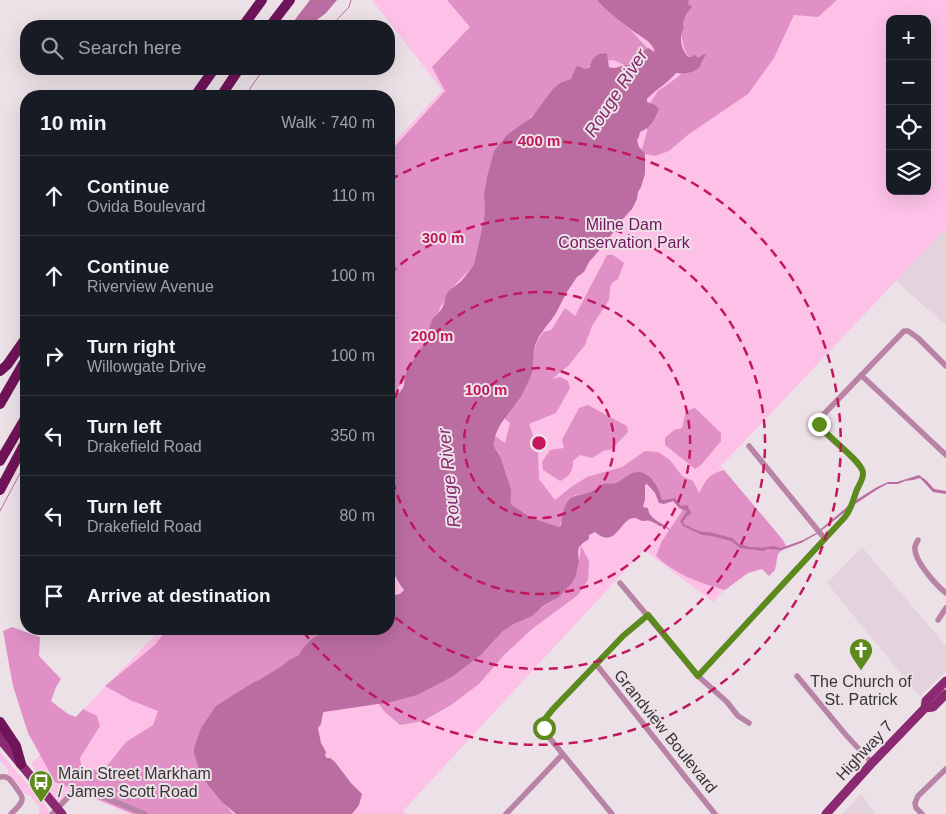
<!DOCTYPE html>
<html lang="en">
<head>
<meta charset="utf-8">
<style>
  :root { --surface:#171b24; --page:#242831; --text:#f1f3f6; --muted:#9ea1a6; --line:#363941 }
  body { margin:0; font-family:Helvetica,sans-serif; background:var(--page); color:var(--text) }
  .controls { position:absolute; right:15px; top:15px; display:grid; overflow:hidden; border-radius:10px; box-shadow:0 5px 20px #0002 }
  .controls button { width:45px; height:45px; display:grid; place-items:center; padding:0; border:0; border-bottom:1px solid var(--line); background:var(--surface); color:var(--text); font:25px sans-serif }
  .stop { position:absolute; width:15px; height:15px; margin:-11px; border:4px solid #5c8a1d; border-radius:50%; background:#fff }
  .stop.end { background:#5c8a1d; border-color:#fff; box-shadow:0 1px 5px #0008 }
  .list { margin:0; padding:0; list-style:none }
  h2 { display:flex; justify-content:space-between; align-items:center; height:65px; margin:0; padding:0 20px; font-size:21px }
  h2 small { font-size:16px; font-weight:400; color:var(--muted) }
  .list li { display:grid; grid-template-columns:32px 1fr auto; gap:15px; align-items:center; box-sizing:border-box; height:80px; padding:0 20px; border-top:1px solid var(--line) }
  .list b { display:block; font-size:19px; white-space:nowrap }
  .list p { margin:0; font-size:16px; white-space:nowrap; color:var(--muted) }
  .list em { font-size:16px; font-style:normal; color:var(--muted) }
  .icon { flex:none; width:28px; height:28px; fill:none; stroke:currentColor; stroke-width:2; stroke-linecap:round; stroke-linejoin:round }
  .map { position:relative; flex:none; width:946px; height:814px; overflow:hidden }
  .search { position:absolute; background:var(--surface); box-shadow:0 5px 20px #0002; left:20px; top:20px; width:375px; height:55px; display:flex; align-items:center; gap:12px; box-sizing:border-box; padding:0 18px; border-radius:20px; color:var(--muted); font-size:19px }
  .panel { position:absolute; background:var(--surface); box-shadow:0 5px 20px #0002; left:20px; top:90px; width:375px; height:545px; border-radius:20px }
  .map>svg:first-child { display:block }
  .built { fill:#e4d3dd }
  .green { fill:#fdc1e7; fill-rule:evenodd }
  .forest { fill:#e190c6 }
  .water { fill:#bb6da1 }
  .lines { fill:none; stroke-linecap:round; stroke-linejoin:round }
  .stream { stroke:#bb6da1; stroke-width:1 }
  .street { stroke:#b983a6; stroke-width:5.5 }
  .primary { stroke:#8b2a71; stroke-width:9 }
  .highway { stroke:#6f1458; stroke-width:10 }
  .route { stroke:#5c8a1d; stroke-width:6 }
  .ring { fill:none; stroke:#c2185b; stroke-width:2.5; stroke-dasharray:9 6 }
  .labels { text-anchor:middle; stroke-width:4; stroke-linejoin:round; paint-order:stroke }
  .park-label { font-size:16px; fill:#75155d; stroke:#ebe1e7 }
  .poi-label { font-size:16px; fill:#383537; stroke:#ebe1e7 }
  .street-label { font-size:16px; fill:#383537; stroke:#ebe1e7 }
  .water-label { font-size:18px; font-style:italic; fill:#86286d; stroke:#ebe1e7 }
  .centre { fill:#c2185b; stroke:#ebe1e7; stroke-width:2.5 }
  .ring-label { font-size:15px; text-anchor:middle; font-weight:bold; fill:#c2185b; stroke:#ebe1e7; stroke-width:4; stroke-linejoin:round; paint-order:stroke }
</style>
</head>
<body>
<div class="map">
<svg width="946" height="814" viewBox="0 0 946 814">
  <rect width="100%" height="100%" fill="#ebe1e7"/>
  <path class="built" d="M946,228V325L896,281Z
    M862,547L946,646V671L920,697L827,583Z
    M861,794L876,814H842Z"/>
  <path class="green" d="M372,0H946V228L721,466L772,540L713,602L644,550L403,811L405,814H130L85,795L57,802L31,764L161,629H389V148L442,90ZM890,19H927V191H890Z
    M0,752L47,807L49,810L48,814H39V806L30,796L25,794L17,783L8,775V770L0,761Z"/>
  <path class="forest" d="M447,0H597L627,26L651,52L639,71L613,60L604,61L588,67L560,93L538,110L498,150L489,169L483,230L474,265L451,289L440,308L427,346L412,371L389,398V153L445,91L432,67L470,27Z
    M686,0H837L818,17L794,15L774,58L748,94L689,134L669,151L655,156L641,153L647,131L646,109L658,91L679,76L691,61C678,42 680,21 686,0Z
    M607,255H613L624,263L618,279L612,283L610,288L609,300L592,326L585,345L569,365L552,379L560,377L568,381L570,388L556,413L529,424L538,449L539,479L555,500L571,487L587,477L622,467L645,451L658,452L670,460L682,476L693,481L699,493C707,479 707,475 724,470L783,540L786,546L778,554L775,570L769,576L762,569L748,573L725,590C700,583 676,575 656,556L662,541L682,511L675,498L662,500L658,489L653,480L620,481L614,483L605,484L588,493L575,495L566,505L559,528C542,522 521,518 510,502C512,489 507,476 503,464C502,462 502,459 501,457C498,447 489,448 495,436L505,443L510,423L504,418L525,389L531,374L533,354L537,342L543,332L551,330L565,308L575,316Z
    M588,405L627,426L628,432L612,449L603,451L592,458L580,455L573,461C574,471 568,477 560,481L543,470L542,462L550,450L564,448L562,440L579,408Z
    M695,408L721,433V441L701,465L695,469L665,445V438L674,430L682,428L686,411Z
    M581,546L589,561L588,580L578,595L532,629L504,655L479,684L451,705L423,721L400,725L384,711L378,703L391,702L436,685L452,677L481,655L502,632L559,597L576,576L578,568Z
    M12,627L40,637L39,656L61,679L56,687L51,701L68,714L76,717L83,709L97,716L100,726L80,758L82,769L103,771L126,742L153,725L158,711L130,700L105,686L155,645L167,629H336L213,790L233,814H134L55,782L28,733L13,686L3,631Z"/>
  <path class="water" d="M310,0H337L326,13L309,26H290Z
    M597,0H689L688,4L692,7C687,12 683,19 683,26L684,27C679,38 680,47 688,57H692L694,54L698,58L702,55L706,54V55C703,58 702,62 700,66C696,73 684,74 676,73C667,84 656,89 647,99V102L655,105L659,109C654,120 652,127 640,132L639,137L637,140L639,147L641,149L645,154V174L641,187L638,192L637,199L632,209L620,222L605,244L589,262L584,272L577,277C575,280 573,283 571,286C565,294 561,304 556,313C550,323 541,331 537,341C532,351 534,362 532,372C531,377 527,384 525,389C516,408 498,420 494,441C492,448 499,451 501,458C504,468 508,479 511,490C512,496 509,500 512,505L531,518L559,527L561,525C562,518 563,506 569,500C575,494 582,495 590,492C595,490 599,486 603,484C607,483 611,484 615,483C623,481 630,471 639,472C653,474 659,489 662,500L675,498L681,506L687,505L691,512V514L687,516L683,522L684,524L694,529L703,532H709L732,538L739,544L750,547H758L761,548L773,546L781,548L803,540L816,533L853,502L877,487L888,482H897L919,475L927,481L934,489L946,491V494L933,492L920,478L913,480L905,481L898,484H887L878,489L855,504L817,534L801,543L782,550L768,549L763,551L740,548L731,541L712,536L702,535L685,527L683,526L680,521L687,511L679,508L673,501L664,504L659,503L655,493L647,484L645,485V499L643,507L648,508C649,521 664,522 670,530H669L665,527C659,527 656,523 650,521C646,520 647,521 642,521C639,520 637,518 635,518C621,516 616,551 595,532L589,535V539L583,543L579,547L578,552L579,562L576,576L572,583L559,597L543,606L532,616L514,624L502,632L481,655L452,677L417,695L391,702L324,712L323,713L321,724L318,728L321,743L326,752L325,756L327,758H330L335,762L351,783L362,794L359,805L352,814H236L221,801L204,780L200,772L194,753V748L201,728L216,706L254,682L259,680L282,666L289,660L299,655L304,647L313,638L324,633L327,634L333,629H389V596L400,594L404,590L401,586L389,565V399C411,387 400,386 408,369C413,359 421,350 426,340C429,334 429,328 431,322C433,317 438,314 441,310C445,305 444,297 448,292C452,287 458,285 462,280C467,275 469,270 474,265L484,220L485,205L484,196L487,177L494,151L507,135L532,117L553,89L560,83L571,79L576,67L578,66L585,69L590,67C592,58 597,52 607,54L609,67C618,71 623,62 632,66L643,62L644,51L648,48L655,52C652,41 641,37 633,31C622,22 606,11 597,0Z"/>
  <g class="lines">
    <path class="stream" d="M331,26L349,7L351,0
      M245,96L258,77L265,69
      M389,392L392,397
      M0,511L26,462"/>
    <path class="street" d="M861,375L946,455
      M749,446L825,539
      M918,540C917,542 915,545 915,547C913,560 937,586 946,593
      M620,583L698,676L727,702L738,716L749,723
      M938,620L946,608
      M596,664L686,778L715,814
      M698,676L845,517C852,509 853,501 856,492C858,486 863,480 863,474C864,458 821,439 819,420L823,415L904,331H908L918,338L946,366
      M797,676L846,735L872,763
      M0,777C3,777 5,776 8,778C11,780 22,795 22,798C23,804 15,809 11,814
      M52,814L74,791L82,789L99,795L145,814
      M506,814L563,754
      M612,814L548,736C540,724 545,719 553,709L623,636L648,615
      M922,814L916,808L915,803L918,796L946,769"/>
    <path class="primary" d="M925,708L933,707L946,694
      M0,734L5,739L4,744L62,814
      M826,814L872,763L925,708L926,701L946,681"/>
    <path class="highway" d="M243,26L262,0
      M270,26L290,0
      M195,96L214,69
      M221,96L239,69
      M0,371L7,365L26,338
      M0,404L26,359
      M0,461L26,417
      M0,490L26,441
      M0,722L16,746L21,764"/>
  </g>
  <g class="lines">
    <path class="route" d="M544,728V720L553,709L623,636L648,615L698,676L845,517C851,509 853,501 856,492C858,486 863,480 863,474C864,462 826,437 819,424"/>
  </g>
  <g class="ring">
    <circle cx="539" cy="443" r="75"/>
    <path d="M389 427A151 151 0 1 1 389 459"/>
    <path d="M389 274A226 226 0 1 1 389 612"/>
    <path d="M390 180A302 302 0 1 1 301 629"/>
  </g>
  <defs>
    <g id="church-pin" transform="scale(1.25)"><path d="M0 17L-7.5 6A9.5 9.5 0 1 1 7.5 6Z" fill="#5c8a1d" stroke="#ebe1e7"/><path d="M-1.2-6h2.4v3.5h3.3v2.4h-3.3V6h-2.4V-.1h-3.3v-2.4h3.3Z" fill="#fff"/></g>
    <g id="bus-pin" transform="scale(1.25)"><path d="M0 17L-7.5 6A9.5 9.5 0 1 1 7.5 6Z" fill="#5c8a1d" stroke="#ebe1e7"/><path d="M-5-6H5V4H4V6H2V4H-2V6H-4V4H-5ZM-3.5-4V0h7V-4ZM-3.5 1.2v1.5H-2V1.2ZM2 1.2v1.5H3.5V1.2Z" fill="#fff"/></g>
  </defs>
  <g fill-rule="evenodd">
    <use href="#church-pin" x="861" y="650"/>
    <use href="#bus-pin" x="41" y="782"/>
  </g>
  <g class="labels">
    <g class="park-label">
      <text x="624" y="230">Milne Dam<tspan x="624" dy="18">Conservation Park</tspan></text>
    </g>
    <g class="poi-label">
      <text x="861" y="687">The Church of<tspan x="861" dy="18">St. Patrick</tspan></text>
      <text x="58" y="779" text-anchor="start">Main Street Markham<tspan x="58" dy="18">/ James Scott Road</tspan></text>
    </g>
    <g class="street-label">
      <text transform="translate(666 731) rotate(51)" y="6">Grandview Boulevard</text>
      <text transform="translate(864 750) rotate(-47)" y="6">Highway 7</text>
    </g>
    <g class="water-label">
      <text transform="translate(616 93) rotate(-57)" y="6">Rouge River</text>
      <text transform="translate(449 478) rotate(-96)" y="6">Rouge River</text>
    </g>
  </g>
  <circle cx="539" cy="443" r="8" class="centre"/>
  <g class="ring-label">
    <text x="539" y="146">400 m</text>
    <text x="443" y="243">300 m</text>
    <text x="432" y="341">200 m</text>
    <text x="486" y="395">100 m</text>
  </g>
</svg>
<div class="controls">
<button>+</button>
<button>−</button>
<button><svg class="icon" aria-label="locate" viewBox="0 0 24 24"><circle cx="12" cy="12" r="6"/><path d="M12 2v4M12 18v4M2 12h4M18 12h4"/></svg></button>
<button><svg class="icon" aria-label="layers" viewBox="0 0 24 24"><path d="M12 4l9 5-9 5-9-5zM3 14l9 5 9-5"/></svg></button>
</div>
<div class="stop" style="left:544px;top:728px"></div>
<div class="stop end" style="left:819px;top:424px"></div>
<div class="search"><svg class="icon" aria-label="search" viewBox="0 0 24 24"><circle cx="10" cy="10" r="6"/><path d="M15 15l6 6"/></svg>Search here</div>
<section class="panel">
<h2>10 min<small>Walk · 740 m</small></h2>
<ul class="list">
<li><svg class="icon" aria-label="ahead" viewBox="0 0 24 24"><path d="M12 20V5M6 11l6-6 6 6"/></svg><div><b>Continue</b><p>Ovida Boulevard</p></div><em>110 m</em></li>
<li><svg class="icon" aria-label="ahead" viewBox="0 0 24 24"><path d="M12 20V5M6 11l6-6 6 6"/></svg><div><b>Continue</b><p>Riverview Avenue</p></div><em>100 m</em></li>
<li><svg class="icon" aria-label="right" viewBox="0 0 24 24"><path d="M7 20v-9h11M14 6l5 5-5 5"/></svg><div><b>Turn right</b><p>Willowgate Drive</p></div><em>100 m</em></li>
<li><svg class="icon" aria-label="left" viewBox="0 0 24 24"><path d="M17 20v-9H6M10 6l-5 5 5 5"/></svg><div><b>Turn left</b><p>Drakefield Road</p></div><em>350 m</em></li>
<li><svg class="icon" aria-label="left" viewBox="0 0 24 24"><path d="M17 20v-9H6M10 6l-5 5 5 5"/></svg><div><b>Turn left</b><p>Drakefield Road</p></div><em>80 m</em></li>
<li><svg class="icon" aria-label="arrive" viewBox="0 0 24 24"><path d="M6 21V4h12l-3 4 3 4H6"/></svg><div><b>Arrive at destination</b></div></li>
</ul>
</section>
</div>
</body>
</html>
